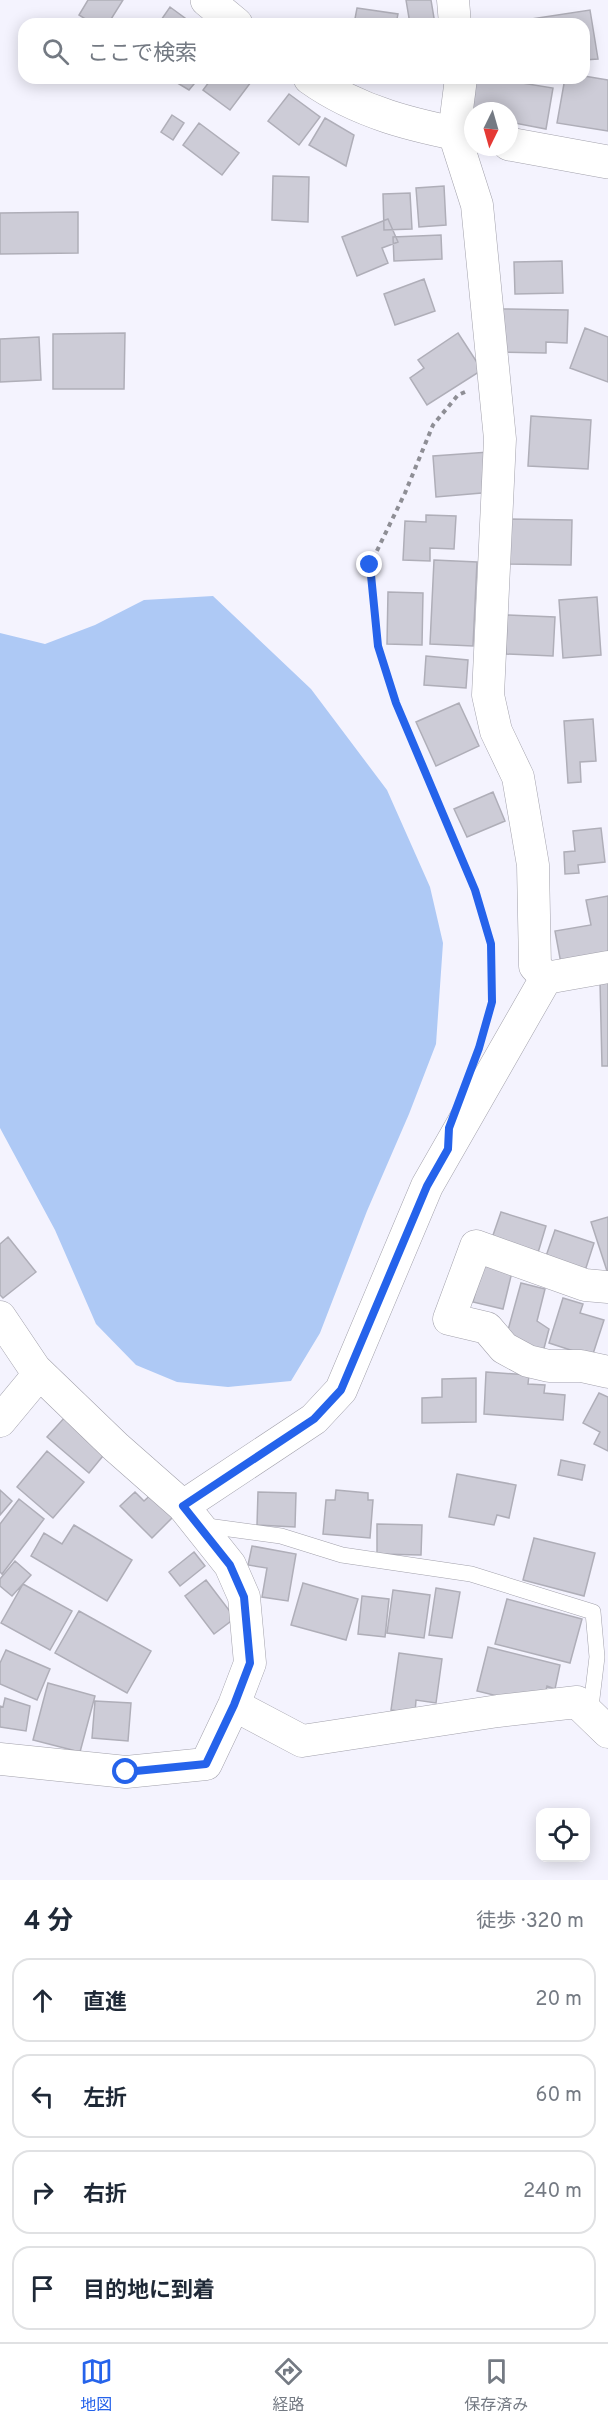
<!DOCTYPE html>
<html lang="ja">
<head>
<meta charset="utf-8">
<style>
  :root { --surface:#fff; --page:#f2f2f3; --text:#1f2937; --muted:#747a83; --line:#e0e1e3; --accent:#2563eb }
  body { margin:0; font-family:Overpass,"Noto Sans JP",sans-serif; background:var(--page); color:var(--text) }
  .controls { position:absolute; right:18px; bottom:18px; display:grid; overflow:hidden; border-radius:12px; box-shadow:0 3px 15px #0003 }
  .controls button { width:54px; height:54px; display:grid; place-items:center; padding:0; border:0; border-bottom:2px solid var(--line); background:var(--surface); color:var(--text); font:30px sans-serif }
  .compass { position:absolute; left:464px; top:102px; width:54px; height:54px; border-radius:50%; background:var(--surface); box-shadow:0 3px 15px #0003; rotate:185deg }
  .stop { position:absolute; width:18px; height:18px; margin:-14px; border:4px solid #2563eb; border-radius:50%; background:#fff }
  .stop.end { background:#2563eb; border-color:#fff; box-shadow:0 2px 6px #0008 }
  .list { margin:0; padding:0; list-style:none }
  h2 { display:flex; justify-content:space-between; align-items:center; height:78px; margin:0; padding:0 24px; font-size:26px }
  h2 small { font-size:20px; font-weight:400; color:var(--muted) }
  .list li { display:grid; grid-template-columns:39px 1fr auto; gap:18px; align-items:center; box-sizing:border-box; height:84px; margin:0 12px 12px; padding:0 12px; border:2px solid var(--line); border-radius:18px }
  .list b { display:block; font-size:22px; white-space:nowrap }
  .list em { font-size:20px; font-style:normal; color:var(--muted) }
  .icon { flex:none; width:33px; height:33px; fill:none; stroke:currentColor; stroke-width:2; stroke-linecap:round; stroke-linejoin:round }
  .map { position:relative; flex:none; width:608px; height:1880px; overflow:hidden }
  .search { position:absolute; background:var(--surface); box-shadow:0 3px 15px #0003; left:18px; right:18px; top:18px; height:66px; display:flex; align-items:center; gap:15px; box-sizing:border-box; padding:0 21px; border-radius:18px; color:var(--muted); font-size:22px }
  .sheet { height:462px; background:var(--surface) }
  nav { display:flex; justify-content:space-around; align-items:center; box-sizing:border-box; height:84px; border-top:2px solid var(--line); background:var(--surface); font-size:16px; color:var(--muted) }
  nav a { display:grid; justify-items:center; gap:3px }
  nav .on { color:var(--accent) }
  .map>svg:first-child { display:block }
  .water { fill:#aec9f5 }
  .building { fill:#cdccd7; stroke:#afaeb8; stroke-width:1.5 }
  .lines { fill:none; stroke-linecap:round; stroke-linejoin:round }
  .service-casing { stroke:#a2a1ab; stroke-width:16 }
  .minor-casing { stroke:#a2a1ab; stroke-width:33 }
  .tertiary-casing { stroke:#a2a1ab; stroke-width:34 }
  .path { stroke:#8e8e95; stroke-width:4; stroke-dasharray:4.5 4.5; stroke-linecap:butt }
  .service { stroke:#fff; stroke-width:15 }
  .minor { stroke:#fff; stroke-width:32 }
  .tertiary { stroke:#fff; stroke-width:33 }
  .route { stroke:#2563eb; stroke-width:8 }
</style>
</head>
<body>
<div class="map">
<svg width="608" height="1880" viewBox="0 0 608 1880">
  <rect width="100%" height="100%" fill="#f4f3fe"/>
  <path class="water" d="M213,596L311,689L387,790L430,887L443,943L436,1044L409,1114L367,1211L320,1333L291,1381L228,1387L177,1382L136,1365L96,1324L55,1230L0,1128V633L45,644L95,625L144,600Z"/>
  <path class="building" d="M88,0H123L108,24H93L79,15Z
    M406,0H431L435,24H410Z
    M170,7L193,24L159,23Z
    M357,8L398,14L396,24H354Z
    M590,10L598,59L584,60V24H498Z
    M584,76L608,80V131L557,123L565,78Z
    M169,78H199L189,90Z
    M212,78H254L230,110L203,90Z
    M472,78H491L553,88L546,129L509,122V111H473V116L465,115Z
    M289,94L320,117L299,145L268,121Z
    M172,115L184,123L173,140L161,132Z
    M325,118L354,135L346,166L309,145Z
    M199,123L239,153L222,175L183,145Z
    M273,176L309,177L308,222L272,220Z
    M444,186L446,225L419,227L416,188Z
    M410,193L412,229L384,230L383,194Z
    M78,212V253L0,254V213Z
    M388,219L398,242L382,248L388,263L357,276L342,237Z
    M441,235L442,259L394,261L393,237Z
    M562,261L563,293L515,294L514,262Z
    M424,279L435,311L395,325L384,294Z
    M503,309L568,310L567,343L546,342V353L502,352Z
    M585,328L608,337V382L570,368Z
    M125,333L124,389H53V334Z
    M458,333L482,370L427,405L410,378L424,368L418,360Z
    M39,337L41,380L0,382V339Z
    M531,416L591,420L588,469L528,466Z
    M489,452L493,492L436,497L433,456Z
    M426,515L456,516L454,549L430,548V561L403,560L405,521L426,522Z
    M509,519L572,520L571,565L508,564Z
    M434,560L477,562L473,646L430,644Z
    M388,592L423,593L422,645L387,644Z
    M597,597L601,655L563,658L559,600Z
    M507,615L555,617L553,656L506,654Z
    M426,656L468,660L466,688L424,685Z
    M459,703L479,746L436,766L416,722Z
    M593,719L596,761L580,762L581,782L568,783L564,721Z
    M493,792L505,821L467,837L454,809Z
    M601,828L605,862L578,865L579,873L565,874L564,852L575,851L573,831Z
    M608,896V961L562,969L555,931L591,925L586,900Z
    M608,981V1066H602L600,982Z
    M501,1212L546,1226L537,1256L491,1241Z
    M608,1217V1274L591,1222Z
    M555,1230L594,1243L584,1274L544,1262Z
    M8,1237L36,1272L3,1298L0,1295V1244Z
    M482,1265L512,1272L503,1309L473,1302Z
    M521,1283L545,1289L537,1321L549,1329L543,1352L505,1341Z
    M563,1298L583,1304L580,1313L604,1320L592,1357L549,1343Z
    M486,1372L529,1375L528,1384L545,1385L544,1393L565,1395L563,1420L484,1414Z
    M476,1378V1422L422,1423V1398L442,1397V1379Z
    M599,1393L608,1397V1451L594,1444L600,1432L583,1423Z
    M66,1416L107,1451L89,1473L47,1437Z
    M47,1451L84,1482L53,1518L17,1487Z
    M561,1460L585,1465L582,1480L558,1475Z
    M457,1474L516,1485L509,1518L497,1515L494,1525L449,1517Z
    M0,1490L12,1501L0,1515Z
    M156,1490L178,1512L152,1538L120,1506L135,1492L144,1501Z
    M336,1490L368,1493V1500H373L370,1538L323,1534L326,1500H335Z
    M258,1492L296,1493L295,1527L257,1525Z
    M19,1499L44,1519L2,1574L0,1572V1524Z
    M377,1524L422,1525L421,1555L377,1554Z
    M74,1525L132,1560L107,1601L31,1556L44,1533L62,1544Z
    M534,1538L595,1553L584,1596L523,1580Z
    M252,1546L296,1554L288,1601L262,1597L267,1568L248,1565Z
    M194,1552L205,1566L180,1586L169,1572Z
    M15,1561L31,1575L12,1596L0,1586V1579Z
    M206,1580L235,1618L214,1634L185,1596Z
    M303,1583L358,1599L346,1640L291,1625Z
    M23,1584L72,1611L50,1650L1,1623Z
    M436,1588L460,1592L452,1638L429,1635Z
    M393,1590L430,1595L424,1638L387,1633Z
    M362,1596L389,1599L385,1637L358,1634Z
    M507,1599L582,1619L570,1663L495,1644Z
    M79,1611L151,1651L127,1693L55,1653Z
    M488,1647L560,1665L555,1689L547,1686L544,1698L527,1703L477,1691Z
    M6,1650L50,1669L37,1700L0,1684V1663Z
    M399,1653L442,1659L436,1703L416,1700L415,1713L391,1710Z
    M48,1683L95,1696L80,1752L33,1740Z
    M5,1698L30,1706L26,1731L0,1727V1706L3,1707Z
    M95,1701L131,1703L128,1741L92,1738Z"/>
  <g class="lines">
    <g class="service-casing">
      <path id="service" d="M200,1525L281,1536L342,1555L471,1574L593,1612L597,1657L590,1715"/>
    </g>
    <g class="minor-casing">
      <path id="minor" d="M453,0L455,24
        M461,78L454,133L477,205L500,439L488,695L496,731L518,777L533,865L535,966L546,978
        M546,978L608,967
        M608,1287L585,1285L476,1246L449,1319L487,1328L504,1348L528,1361L549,1366H581L608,1372
        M0,1317L35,1369L116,1447L183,1506L230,1565L244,1597L250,1663L234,1705L206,1764L126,1772L0,1759
        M0,1421L39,1374
        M183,1506L314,1419L341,1390L427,1186L546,978
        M234,1705L302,1741L498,1711L577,1702L608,1732"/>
    </g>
    <g class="tertiary-casing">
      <path id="tertiary" d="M207,0L236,24
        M310,78C359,113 415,126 473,137
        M509,144L608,162"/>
    </g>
    <path class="path" d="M465,392L458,395L433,425L405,493L370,565L378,646L396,703L475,890L491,944L492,1002L490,1011"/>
    <use href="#service" class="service"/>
    <use href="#minor" class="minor"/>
    <use href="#tertiary" class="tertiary"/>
  </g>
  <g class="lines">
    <path class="route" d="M126,1772L206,1764L234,1705L250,1663L244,1597L230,1565L183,1506L314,1419L341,1390L427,1186L448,1149L449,1128L479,1048L492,1002L491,944L475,890L396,703L378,646L370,565"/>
  </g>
</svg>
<div class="controls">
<button><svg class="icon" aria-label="locate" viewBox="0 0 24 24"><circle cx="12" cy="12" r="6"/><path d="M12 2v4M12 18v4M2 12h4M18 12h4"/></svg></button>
</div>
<svg class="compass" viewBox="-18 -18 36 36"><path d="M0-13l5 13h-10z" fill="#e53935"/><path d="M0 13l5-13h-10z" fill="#747a83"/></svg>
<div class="stop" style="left:126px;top:1772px"></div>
<div class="stop end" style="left:370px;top:565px"></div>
<div class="search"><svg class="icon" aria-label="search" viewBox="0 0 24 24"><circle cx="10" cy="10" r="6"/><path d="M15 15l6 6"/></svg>ここで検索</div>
</div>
<section class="sheet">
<h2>4 分<small>徒歩 · 320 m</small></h2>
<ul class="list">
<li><svg class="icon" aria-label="ahead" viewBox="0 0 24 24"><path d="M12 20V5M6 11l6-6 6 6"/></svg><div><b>直進</b></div><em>20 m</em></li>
<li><svg class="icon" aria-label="left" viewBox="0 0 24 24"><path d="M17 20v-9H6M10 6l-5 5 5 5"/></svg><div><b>左折</b></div><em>60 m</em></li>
<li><svg class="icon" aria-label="right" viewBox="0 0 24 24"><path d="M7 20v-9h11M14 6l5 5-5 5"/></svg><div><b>右折</b></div><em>240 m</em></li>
<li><svg class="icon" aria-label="arrive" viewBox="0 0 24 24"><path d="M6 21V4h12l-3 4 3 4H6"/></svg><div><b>目的地に到着</b></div></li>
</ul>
</section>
<nav>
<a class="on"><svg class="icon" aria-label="map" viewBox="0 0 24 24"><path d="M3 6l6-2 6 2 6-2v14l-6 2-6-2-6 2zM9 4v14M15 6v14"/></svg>地図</a>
<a><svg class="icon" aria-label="directions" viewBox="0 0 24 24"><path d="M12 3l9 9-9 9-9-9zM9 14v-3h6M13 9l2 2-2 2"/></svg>経路</a>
<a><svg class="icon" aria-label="saved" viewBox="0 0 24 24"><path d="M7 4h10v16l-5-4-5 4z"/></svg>保存済み</a>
</nav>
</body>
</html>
